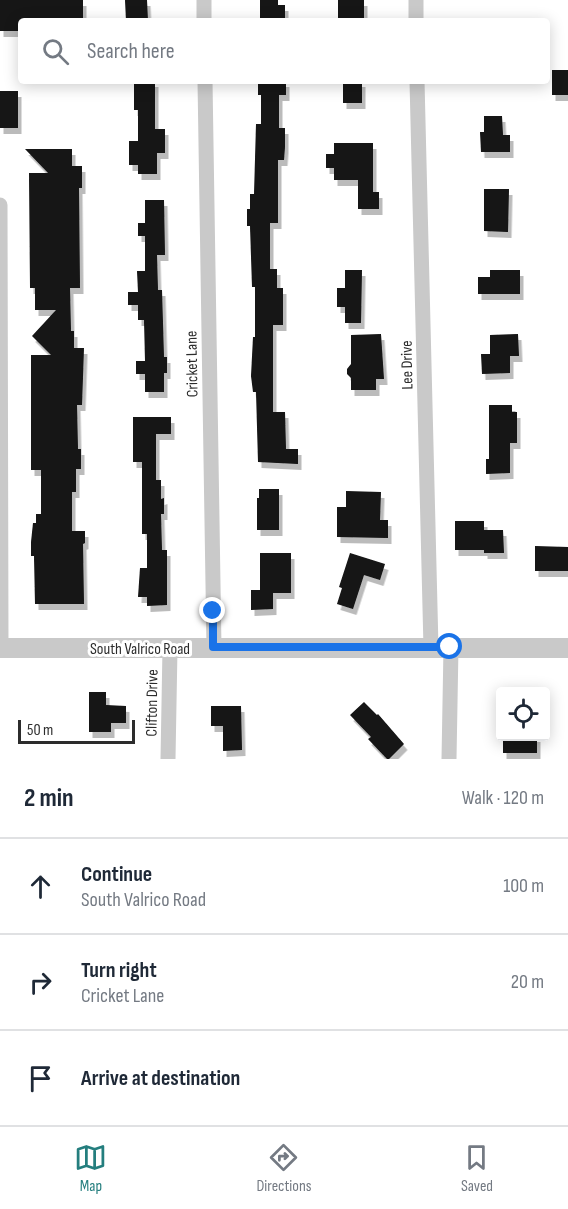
<!DOCTYPE html>
<html lang="en">
<head>
<meta charset="utf-8">
<style>
  :root { --surface:#fff; --page:#f6f6f7; --text:#1f2937; --muted:#747a83; --line:#e0e1e3; --accent:#247e7e }
  body { margin:0; font-family:"Sofia Sans Condensed",sans-serif; background:var(--page); color:var(--text) }
  .controls { position:absolute; right:18px; bottom:18px; display:grid; overflow:hidden; border-radius:6px; box-shadow:0 3px 15px #0003 }
  .controls button { width:54px; height:54px; display:grid; place-items:center; padding:0; border:0; border-bottom:2px solid var(--line); background:var(--surface); color:var(--text); font:30px sans-serif }
  .scale { position:absolute; left:18px; bottom:15px; width:117px; box-sizing:border-box; padding-left:6px; border:3px solid #2c2c2c; border-top:0; font-size:16px; line-height:21px; white-space:nowrap; color:#2c2c2c; -webkit-text-stroke:4px #fff; paint-order:stroke }
  .stop { position:absolute; width:18px; height:18px; margin:-14px; border:4px solid #1a73e8; border-radius:50%; background:#fff }
  .stop.end { background:#1a73e8; border-color:#fff; box-shadow:0 2px 6px #0008 }
  .list { margin:0; padding:0; list-style:none }
  h2 { display:flex; justify-content:space-between; align-items:center; height:78px; margin:0; padding:0 24px; font-size:26px }
  h2 small { font-size:20px; font-weight:400; color:var(--muted) }
  .list li { display:grid; grid-template-columns:39px 1fr auto; gap:18px; align-items:center; box-sizing:border-box; height:96px; padding:0 24px; border-top:2px solid var(--line) }
  .list b { display:block; font-size:22px; white-space:nowrap }
  .list p { margin:0; font-size:20px; white-space:nowrap; color:var(--muted) }
  .list em { font-size:20px; font-style:normal; color:var(--muted) }
  .icon { flex:none; width:33px; height:33px; fill:none; stroke:currentColor; stroke-width:2; stroke-linecap:round; stroke-linejoin:round }
  .map { position:relative; flex:none; width:568px; height:759px; overflow:hidden }
  .search { position:absolute; background:var(--surface); box-shadow:0 3px 15px #0003; left:18px; right:18px; top:18px; height:66px; display:flex; align-items:center; gap:15px; box-sizing:border-box; padding:0 21px; border-radius:6px; color:var(--muted); font-size:22px }
  .sheet { height:366px; background:var(--surface) }
  nav { display:flex; justify-content:space-around; align-items:center; box-sizing:border-box; height:84px; border-top:2px solid var(--line); background:var(--surface); font-size:16px; color:var(--muted) }
  nav a { display:grid; justify-items:center; gap:3px }
  nav .on { color:var(--accent) }
  .map>svg:first-child { display:block }
  .building { fill:#131313; filter:url(#shadow) }
  .lines { fill:none; stroke-linecap:round; stroke-linejoin:round }
  .minor { stroke:#c9c9c9; stroke-width:15 }
  .tertiary { stroke:#c9c9c9; stroke-width:20 }
  .route { stroke:#1a73e8; stroke-width:8 }
  .labels { text-anchor:middle; stroke-width:6; stroke-linejoin:round; paint-order:stroke }
  .street-label { font-size:16px; fill:#2c2c2c; stroke:#fff }
</style>
</head>
<body>
<div class="map">
<svg width="568" height="759" viewBox="0 0 568 759">
  <defs>
    <filter id="shadow"><feDropShadow dx="3.5" dy="6" stdDeviation="0" flood-color="#0004"/></filter>
  </defs>
  <rect width="100%" height="100%" fill="#fff"/>
  <path class="building" d="M0,0H83V21H21V31H0Z
    M125,0H147L148,21H126Z
    M260,0H278V5H285V18H278V21H260Z
    M338,0H364V19H338Z
    M552,70H568V95H552Z
    M134,81H155V129H165V153H157V174H138V165H129V141H138V110H134Z
    M258,81H286V95H279V128H285V147L284,160H278V223H270V269H277V288H283V325H273V412H285L286,449H298V464L258,462L256,392H253L251,376L253,337H255V287H252L250,226H247V209H250V194H254L256,124H261V95H258Z
    M343,81H362V103H343Z
    M0,91H18V128H0Z
    M484,116H502L503,135H510V152H481L480,132H484Z
    M334,143H373V192H379V209H358V180H334V168H326V154H334Z
    M25,149H72V166H82V188H79L80,288H70L71,331H74V348H84L82,405H77L78,449H81V469H76V492H72V531H85V543L83,544L84,604H35L34,556H31V542L33,523H36V514H41V470H31V355H51L32,336L56,310H35V288H30L29,173H48Z
    M484,189H509L508,232L484,231Z
    M145,200H164L165,255H157L158,290H162L164,357H167V373H164V392H145V374H136V361H145L144,320H138V305H128V292H138L137,271H145V236H138V223H145Z
    M345,270H362L361,323H345V307H337V288H345Z
    M490,270H520V294H478V277H490Z
    M381,334L384,379H376V390H351V378L347,374V369L351,364V335Z
    M518,334L519,356H510V373L482,374L481,354H490V335Z
    M489,405H512V412H517V443H510V473L486,474V459H489Z
    M133,417H171V434H156V480H161V499L164,498V514H161L162,550H167V605L147,606V597H138L140,568H147V534H142V462H133Z
    M259,489H279V530H257V498H259Z
    M346,491L381,492L380,520H388V538L337,537V507H346Z
    M455,521H484V530H503L504,553H484V550H455Z
    M535,546L568,547V571H535Z
    M260,553H291V593H273V609L251,610V590H260Z
    M350,553L385,564L380,580L364,575L353,609L337,604L342,588L339,587Z
    M89,692H106V705L126,706V723H111V732H89Z
    M364,702L377,715L378,714L404,744L389,759H387L368,739L371,737L350,715Z
    M211,706H241L242,750L223,751V726H211Z
    M503,736H537V753H503Z"/>
  <g class="lines">
    <path class="minor" d="M204,0V21
      M416,0V21
      M205,81L214,647
      M417,81L431,648
      M0,205L1,648
      M168,759L170,648
      M449,759L451,647"/>
    <path class="tertiary" d="M0,648H568"/>
  </g>
  <g class="lines">
    <path class="route" d="M213,611V647H450"/>
  </g>
  <g class="labels">
    <g class="street-label">
      <text transform="translate(191 364) rotate(-91)" y="6">Cricket Lane</text>
      <text transform="translate(406 365) rotate(-91)" y="6">Lee Drive</text>
      <text x="140" y="654">South Valrico Road</text>
      <text transform="translate(151 703) rotate(-89)" y="6">Clifton Drive</text>
    </g>
  </g>
</svg>
<div class="controls">
<button><svg class="icon" aria-label="locate" viewBox="0 0 24 24"><circle cx="12" cy="12" r="6"/><path d="M12 2v4M12 18v4M2 12h4M18 12h4"/></svg></button>
</div>
<div class="scale">50 m</div>
<div class="stop" style="left:450px;top:647px"></div>
<div class="stop end" style="left:213px;top:611px"></div>
<div class="search"><svg class="icon" aria-label="search" viewBox="0 0 24 24"><circle cx="10" cy="10" r="6"/><path d="M15 15l6 6"/></svg>Search here</div>
</div>
<section class="sheet">
<h2>2 min<small>Walk · 120 m</small></h2>
<ul class="list">
<li><svg class="icon" aria-label="ahead" viewBox="0 0 24 24"><path d="M12 20V5M6 11l6-6 6 6"/></svg><div><b>Continue</b><p>South Valrico Road</p></div><em>100 m</em></li>
<li><svg class="icon" aria-label="right" viewBox="0 0 24 24"><path d="M7 20v-9h11M14 6l5 5-5 5"/></svg><div><b>Turn right</b><p>Cricket Lane</p></div><em>20 m</em></li>
<li><svg class="icon" aria-label="arrive" viewBox="0 0 24 24"><path d="M6 21V4h12l-3 4 3 4H6"/></svg><div><b>Arrive at destination</b></div></li>
</ul>
</section>
<nav>
<a class="on"><svg class="icon" aria-label="map" viewBox="0 0 24 24"><path d="M3 6l6-2 6 2 6-2v14l-6 2-6-2-6 2zM9 4v14M15 6v14"/></svg>Map</a>
<a><svg class="icon" aria-label="directions" viewBox="0 0 24 24"><path d="M12 3l9 9-9 9-9-9zM9 14v-3h6M13 9l2 2-2 2"/></svg>Directions</a>
<a><svg class="icon" aria-label="saved" viewBox="0 0 24 24"><path d="M7 4h10v16l-5-4-5 4z"/></svg>Saved</a>
</nav>
</body>
</html>
